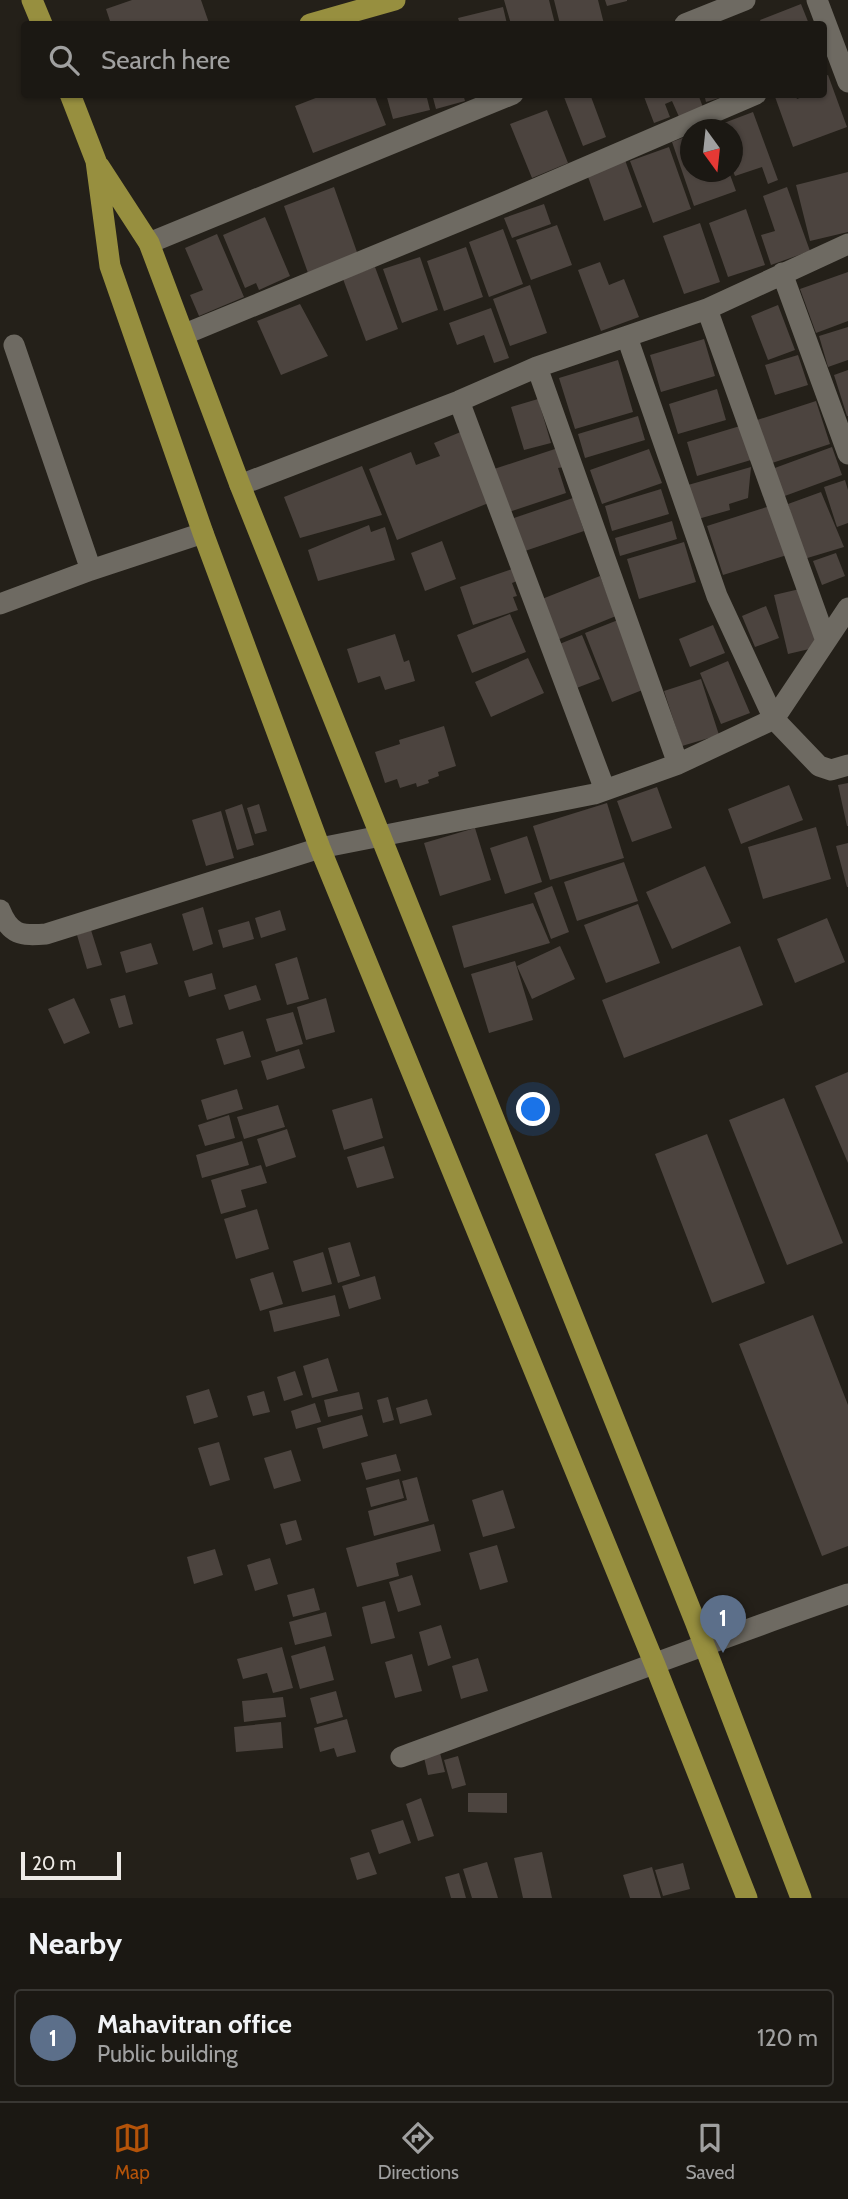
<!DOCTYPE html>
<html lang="en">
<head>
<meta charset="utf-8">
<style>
  :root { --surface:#1b1813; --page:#24211c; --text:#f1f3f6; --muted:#a0a0a0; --line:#393733; --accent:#b45309 }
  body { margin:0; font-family:Cabin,sans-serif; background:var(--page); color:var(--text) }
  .compass { position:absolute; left:680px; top:119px; width:63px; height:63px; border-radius:50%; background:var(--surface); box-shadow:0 2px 5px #0004; rotate:165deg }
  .scale { position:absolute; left:21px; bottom:18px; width:100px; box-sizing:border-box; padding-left:7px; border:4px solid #edeae6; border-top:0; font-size:19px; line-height:24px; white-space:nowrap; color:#edeae6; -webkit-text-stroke:5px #242019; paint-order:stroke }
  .you { position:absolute; left:534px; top:1110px; width:24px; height:24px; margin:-18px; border:5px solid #fff; border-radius:50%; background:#1a73e8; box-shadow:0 0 0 10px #1a73e833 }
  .badge { display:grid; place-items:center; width:46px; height:46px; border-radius:50%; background:var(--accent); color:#fff; font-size:23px; font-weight:700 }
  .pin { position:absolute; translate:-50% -58px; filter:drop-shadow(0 2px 4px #0008) }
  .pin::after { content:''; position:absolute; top:37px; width:24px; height:21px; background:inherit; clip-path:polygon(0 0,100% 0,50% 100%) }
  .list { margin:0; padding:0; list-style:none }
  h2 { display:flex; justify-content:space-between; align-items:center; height:91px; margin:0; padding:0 28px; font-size:30px }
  h2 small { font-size:23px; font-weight:400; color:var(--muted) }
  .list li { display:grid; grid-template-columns:46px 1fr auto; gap:21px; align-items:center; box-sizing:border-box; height:98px; margin:0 14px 14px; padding:0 14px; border:2px solid var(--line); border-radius:7px }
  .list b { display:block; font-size:26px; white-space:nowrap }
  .list p { margin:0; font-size:23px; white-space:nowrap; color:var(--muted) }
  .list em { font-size:23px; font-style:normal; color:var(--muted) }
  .icon { flex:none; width:38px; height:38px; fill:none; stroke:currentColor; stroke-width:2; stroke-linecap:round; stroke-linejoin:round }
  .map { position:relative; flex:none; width:848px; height:1898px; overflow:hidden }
  .search { position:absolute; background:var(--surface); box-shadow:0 2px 5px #0004; left:21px; right:21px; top:21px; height:77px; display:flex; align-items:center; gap:18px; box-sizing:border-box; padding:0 24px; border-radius:7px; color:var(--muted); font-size:26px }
  .sheet { height:203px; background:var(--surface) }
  nav { display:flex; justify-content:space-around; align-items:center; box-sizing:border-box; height:98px; border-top:2px solid var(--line); background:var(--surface); font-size:19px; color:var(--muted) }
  nav a { display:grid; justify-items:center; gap:4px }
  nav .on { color:var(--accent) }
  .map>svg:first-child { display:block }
  .building { fill:#4c443f }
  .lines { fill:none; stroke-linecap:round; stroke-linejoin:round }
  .minor { stroke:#6e6a62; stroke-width:21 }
  .major { stroke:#978f3f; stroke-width:21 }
</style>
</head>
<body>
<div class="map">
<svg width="848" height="1898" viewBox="0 0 848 1898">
  <rect width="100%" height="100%" fill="#242019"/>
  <path class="building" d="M132,0H201L209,23L111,24L106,9Z
    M504,0H549L555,24H511Z
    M554,0H598L604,24H560Z
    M605,0H627V1L607,6Z
    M801,4L809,24H762L760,20Z
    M503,7L507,24H460L458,18Z
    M828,75L847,127L793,147L774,94H795L797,99L810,94H824V76Z
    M326,94H374L386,125L313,153L295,106Z
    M386,94H426L430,110L393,119Z
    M432,94H463L465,101L436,109Z
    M571,94H590L606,137L583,146L564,97Z
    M643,94H698L704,110L680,119L672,101L665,104L670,117L654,123Z
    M704,94H729V95L706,102Z
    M547,110L568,163L532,178L510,124Z
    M753,112L778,180L768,184L762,167L735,176L732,169V130H718L716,126Z
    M690,135V172H729L736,191L694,206L672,142Z
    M669,147L691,209L653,223L630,161Z
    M625,160L642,207L604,221L587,174Z
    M848,172V232L810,241L796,185Z
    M334,187L358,255L308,273L284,206Z
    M787,187L810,251L771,265L761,235L775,231L763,196Z
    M544,204L551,224L512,238L504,218Z
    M746,209L765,265L728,277L709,223Z
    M265,217L290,276L259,290L256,283L245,288L223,235Z
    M700,223L720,282L684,294L663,236Z
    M557,225L572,265L531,280L516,240Z
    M503,229L523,284L489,297L469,242Z
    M217,234L244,297L199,316L190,295L203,290L185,248Z
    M466,247L483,297L444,311L427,261Z
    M420,257L438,310L402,323L383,269Z
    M600,262L609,285L624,279L639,317L601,331L578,270Z
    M375,267L398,329L366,341L343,279Z
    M848,272V321L816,333L800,289Z
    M530,285L547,333L510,346L493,299Z
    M300,304L328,356L281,375L257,321Z
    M778,305L795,350L768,360L751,316Z
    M491,308L509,358L494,363L484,335L457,345L449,323Z
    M848,327V360L828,367L819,336Z
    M704,339L715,376L661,392L650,355Z
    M798,355L808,385L775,395L765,365Z
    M618,360L633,412L575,429L559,378Z
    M848,370V416H847L834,375Z
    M717,389L726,420L678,434L669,404Z
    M538,399L551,443L524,450L511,407Z
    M816,401L830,444L772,463L757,420Z
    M638,416L645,440L585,458L578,434Z
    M740,426L751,460L697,476L687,442Z
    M463,431L491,502L397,540L369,469L411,452L416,465L440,456L434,443Z
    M832,447L842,475L782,497L772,469Z
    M558,448L564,467L558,468L566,493L509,512L494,469Z
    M649,449L662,483L602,504L590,470Z
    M362,466L382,515L300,538L284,497Z
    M751,467L748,498L729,504L730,510L698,519L688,485Z
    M845,480L848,490V523L837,527L824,487Z
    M661,489L669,514L612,531L605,506Z
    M821,492L844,547L804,559L788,504Z
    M573,498L584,531L522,552L511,519Z
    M770,506L787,555L723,575L707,526Z
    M672,521L677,539L620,556L615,538Z
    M369,525L371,532L385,527L395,560L318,581L308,550Z
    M442,541L456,579L425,591L411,553Z
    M684,542L696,582L639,599L627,559Z
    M836,553L845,576L822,585L813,561Z
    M512,569L517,581L512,583L517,596L513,597L518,610L473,625L460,587Z
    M600,576L616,616L557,640L542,599Z
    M804,588L818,647L788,654L774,595Z
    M766,606L779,638L755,647L742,616Z
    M510,614L526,652L472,673L457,635Z
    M618,620L645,689L612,702L585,633Z
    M713,625L725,653L690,667L679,639Z
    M395,634L404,662L409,660L415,681L385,690L380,676L358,683L347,649Z
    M582,635L600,679L574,689L557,645Z
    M528,658L544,693L491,717L475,682Z
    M728,661L750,713L721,724L700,673Z
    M701,679L719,735L682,746L664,691Z
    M444,726L456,766L438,772L439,776L428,780L429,783L417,787L416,783L400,788L397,779L385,783L375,752L400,744L399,740Z
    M848,783V826H847L838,785Z
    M789,785L803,820L741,844L728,809Z
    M657,787L672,828L632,842L617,801Z
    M607,803L624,858L550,880L533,826Z
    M242,804L254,845L237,850L225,810Z
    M259,804L267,831L255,834L247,808Z
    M221,811L234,858L206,866L192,820Z
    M816,827L831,879L763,899L748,847Z
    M475,828L491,880L440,896L424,843Z
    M527,836L542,882L505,894L490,848Z
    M848,843V887H847L836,846Z
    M624,862L638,901L577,921L564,882Z
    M705,866L731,923L672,949L646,892Z
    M552,886L569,932L551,939L534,893Z
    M533,903L550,943L464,968L452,926Z
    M638,904L660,963L606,983L584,925Z
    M203,907L213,944L193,951L182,914Z
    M280,910L286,930L261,938L255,918Z
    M827,918L845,962L795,983L777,939Z
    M249,921L254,939L223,948L218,930Z
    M91,930L102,965L87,969L77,935Z
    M151,943L158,964L126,973L120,952Z
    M560,946L575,979L532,999L517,966Z
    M740,946L763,1005L624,1058L602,1000Z
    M297,957L309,999L287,1005L275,964Z
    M515,961L533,1020L489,1033L471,974Z
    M212,973L216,989L189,997L184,981Z
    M256,985L261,1000L229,1010L224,995Z
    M125,995L133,1024L119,1028L110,999Z
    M74,998L90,1033L64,1044L48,1009Z
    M326,998L335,1032L306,1040L297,1007Z
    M293,1012L303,1044L276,1052L266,1019Z
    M243,1031L251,1057L224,1065L216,1039Z
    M299,1049L305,1068L267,1080L261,1061Z
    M848,1072V1163L815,1086Z
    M237,1089L243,1109L207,1120L201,1100Z
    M372,1098L383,1138L344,1150L332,1110Z
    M784,1098L843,1243L787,1265L729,1120Z
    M278,1105L285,1127L244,1139L237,1117Z
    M229,1115L235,1138L205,1146L198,1125Z
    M287,1129L296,1157L266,1167L257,1139Z
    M707,1134L765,1283L712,1303L655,1154Z
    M242,1141L249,1165L202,1178L196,1155Z
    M384,1146L394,1178L357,1188L347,1157Z
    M261,1165L267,1183L241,1190L246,1207L221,1214L211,1180Z
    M257,1209L269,1249L236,1259L224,1219Z
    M350,1242L360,1276L338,1283L328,1248Z
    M323,1252L332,1284L302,1292L293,1261Z
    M273,1272L283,1304L260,1311L250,1279Z
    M375,1276L381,1299L349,1309L342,1286Z
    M335,1295L340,1316L274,1332L269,1311Z
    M813,1315L848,1405V1546L822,1556L739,1344Z
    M328,1358L338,1391L312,1398L303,1366Z
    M295,1371L303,1395L284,1401L277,1377Z
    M209,1389L218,1417L194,1424L186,1396Z
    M264,1391L270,1412L253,1416L247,1396Z
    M359,1392L363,1409L328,1417L324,1400Z
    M388,1397L394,1420L383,1423L377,1400Z
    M427,1399L432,1415L400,1424L396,1408Z
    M315,1403L321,1422L296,1429L291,1411Z
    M362,1415L368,1436L323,1449L317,1428Z
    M219,1442L230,1480L210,1486L198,1448Z
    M291,1450L301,1481L274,1489L264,1458Z
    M396,1454L401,1471L366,1480L361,1463Z
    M417,1477L429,1521L374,1536L368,1511L407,1500L402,1481Z
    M399,1479L404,1498L371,1507L366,1488Z
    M503,1490L515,1528L483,1537L472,1500Z
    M296,1520L302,1540L286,1545L280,1524Z
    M434,1524L441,1551L396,1563L399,1576L357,1587L346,1548Z
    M497,1545L508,1582L480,1590L469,1553Z
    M215,1549L223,1575L194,1584L187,1557Z
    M270,1558L278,1584L255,1591L247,1565Z
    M412,1575L421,1605L398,1612L389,1582Z
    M314,1588L320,1610L293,1617L287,1595Z
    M385,1601L395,1638L371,1644L362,1607Z
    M326,1612L332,1636L295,1645L289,1622Z
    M441,1625L451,1658L428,1666L419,1632Z
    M325,1646L334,1680L300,1689L291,1656Z
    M282,1647L293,1688L273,1693L267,1673L243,1679L237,1659Z
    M412,1654L422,1691L395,1698L385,1662Z
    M478,1658L488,1691L461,1699L452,1666Z
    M336,1691L343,1717L317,1724L310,1698Z
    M283,1697L286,1717L244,1722L242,1701Z
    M347,1719L356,1752L337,1757L334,1748L320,1752L314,1728Z
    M281,1722L283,1748L236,1752L234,1727Z
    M439,1749L445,1772L428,1775L423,1753Z
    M458,1756L466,1785L452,1789L444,1760Z
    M468,1793H507V1813L468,1812Z
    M421,1798L434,1836L418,1841L406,1804Z
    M403,1820L411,1843L379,1854L371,1830Z
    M369,1852L377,1874L357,1880L350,1858Z
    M542,1852L552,1898H523L514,1858Z
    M487,1862L498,1898H472L463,1869Z
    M683,1863L690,1889L663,1896L655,1870Z
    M652,1867L661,1898H630L623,1875Z
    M459,1873L466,1898H451L445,1877Z"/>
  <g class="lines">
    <path class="minor" d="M817,0L848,82
      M685,24L745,0
      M149,243L513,94
      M782,273L848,454
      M707,309L826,641
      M185,334L498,205L756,94
      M627,337L717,596L774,719L819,766L831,770L848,765
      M14,345L91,570
      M537,367L678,764
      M459,401L605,790
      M240,485L459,401L537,367L707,309L848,244
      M0,604L91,570L203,533
      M0,910C10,935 21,936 46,934L320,848L594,794L678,764L774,719L848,608
      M401,1757C550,1703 698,1646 848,1594"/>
    <path class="major" d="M32,0L42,24
      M310,24L395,0
      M70,94L96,161L110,266L203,533L320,848L655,1665L747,1898
      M99,166L149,243L240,485L695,1621L801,1898"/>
  </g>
</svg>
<svg class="compass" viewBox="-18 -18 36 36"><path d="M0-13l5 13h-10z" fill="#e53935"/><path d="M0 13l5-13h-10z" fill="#a0a0a0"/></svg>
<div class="scale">20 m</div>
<div class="you"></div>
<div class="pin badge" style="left:723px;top:1653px;background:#5c6f8a">1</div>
<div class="search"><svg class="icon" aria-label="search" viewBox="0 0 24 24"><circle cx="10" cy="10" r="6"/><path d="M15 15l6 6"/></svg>Search here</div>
</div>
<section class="sheet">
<h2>Nearby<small></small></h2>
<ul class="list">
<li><span class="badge" style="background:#5c6f8a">1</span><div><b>Mahavitran office</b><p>Public building</p></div><em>120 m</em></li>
</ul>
</section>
<nav>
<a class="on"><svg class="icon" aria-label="map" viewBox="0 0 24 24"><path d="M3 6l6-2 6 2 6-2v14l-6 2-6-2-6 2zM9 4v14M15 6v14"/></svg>Map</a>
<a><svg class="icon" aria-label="directions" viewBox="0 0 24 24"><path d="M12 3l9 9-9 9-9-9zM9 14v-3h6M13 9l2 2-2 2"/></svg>Directions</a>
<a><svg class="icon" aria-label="saved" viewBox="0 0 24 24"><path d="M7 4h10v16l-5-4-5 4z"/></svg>Saved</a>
</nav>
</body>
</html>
